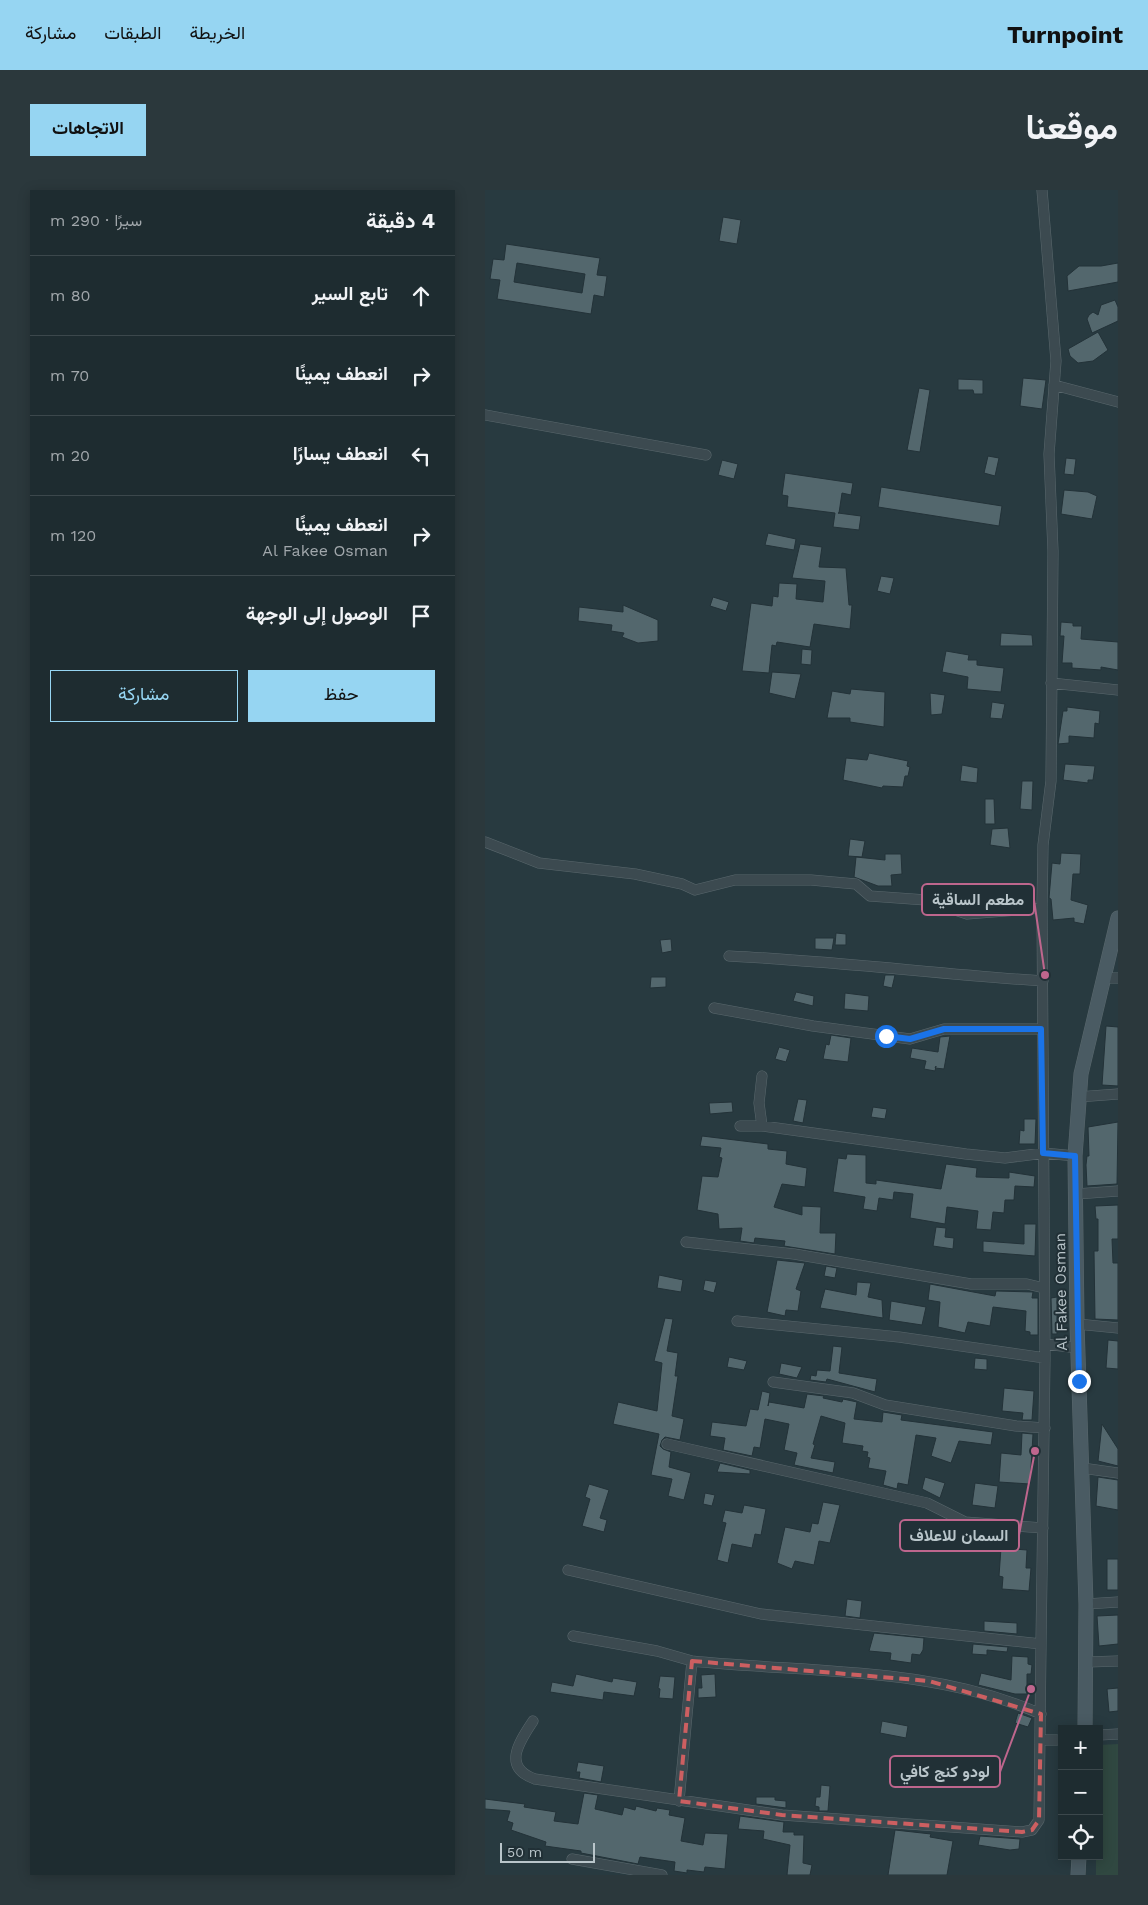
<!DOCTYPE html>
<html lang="ar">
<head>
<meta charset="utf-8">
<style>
  :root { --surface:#1e2c30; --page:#2b383c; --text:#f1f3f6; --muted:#a1a7ab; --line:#3c484c; --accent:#96d5f2 }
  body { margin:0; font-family:"Work Sans",Vazirmatn,sans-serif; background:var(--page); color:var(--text); direction:rtl }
  .controls { position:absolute; right:15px; bottom:15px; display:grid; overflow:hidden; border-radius:0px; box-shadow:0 2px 12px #0003 }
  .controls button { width:45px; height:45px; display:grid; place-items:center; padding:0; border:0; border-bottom:1px solid var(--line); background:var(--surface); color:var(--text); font:25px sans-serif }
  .scale { position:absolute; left:15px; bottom:12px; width:95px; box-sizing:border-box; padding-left:5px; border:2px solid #b9c5ca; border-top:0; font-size:14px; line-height:18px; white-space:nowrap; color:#b9c5ca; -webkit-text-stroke:4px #213036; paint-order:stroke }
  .stop { position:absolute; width:15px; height:15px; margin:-11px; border:4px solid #1a73e8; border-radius:50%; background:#fff }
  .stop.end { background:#1a73e8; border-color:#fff; box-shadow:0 1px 5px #0008 }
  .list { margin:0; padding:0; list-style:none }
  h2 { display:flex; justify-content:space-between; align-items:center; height:65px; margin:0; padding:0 20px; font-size:21px }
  h2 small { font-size:16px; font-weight:400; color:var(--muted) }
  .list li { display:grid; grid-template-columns:32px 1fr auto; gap:15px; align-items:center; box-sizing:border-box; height:80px; padding:0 20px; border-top:1px solid var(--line) }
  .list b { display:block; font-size:19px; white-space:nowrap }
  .list p { margin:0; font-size:16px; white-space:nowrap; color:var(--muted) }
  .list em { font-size:16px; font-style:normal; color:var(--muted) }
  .actions { display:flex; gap:10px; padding:15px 20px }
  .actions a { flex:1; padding:11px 0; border:1px solid var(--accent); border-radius:0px; text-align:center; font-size:18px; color:var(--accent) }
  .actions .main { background:var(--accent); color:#111 }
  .icon { flex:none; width:28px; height:28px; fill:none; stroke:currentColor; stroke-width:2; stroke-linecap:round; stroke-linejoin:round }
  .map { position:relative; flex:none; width:633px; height:1685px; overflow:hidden; direction:ltr; border-radius:0px }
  header { display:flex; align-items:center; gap:30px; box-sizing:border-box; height:70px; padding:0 25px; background:var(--accent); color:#111 }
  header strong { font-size:24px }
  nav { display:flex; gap:28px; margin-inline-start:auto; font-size:18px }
  .intro { display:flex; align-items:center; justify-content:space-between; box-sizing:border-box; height:120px; padding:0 30px }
  h1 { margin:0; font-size:35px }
  .button { padding:12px 22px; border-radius:0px; background:var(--accent); color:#111; font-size:18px; font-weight:700 }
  main { display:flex; gap:30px; padding:0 30px }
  aside { flex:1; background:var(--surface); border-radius:0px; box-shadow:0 2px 12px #0003 }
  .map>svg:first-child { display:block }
  .green { fill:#304841 }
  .building { fill:#53676d; stroke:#233238; fill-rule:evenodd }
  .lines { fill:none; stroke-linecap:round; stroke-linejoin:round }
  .street-casing { stroke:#5a686d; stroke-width:11 }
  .secondary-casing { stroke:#5a686d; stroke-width:15 }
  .street { stroke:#3c4a50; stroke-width:10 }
  .secondary { stroke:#4a5b63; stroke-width:14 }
  .route { stroke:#1a73e8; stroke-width:6 }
  .marked { fill:none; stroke:#cc5f61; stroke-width:4; stroke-dasharray:10 6; stroke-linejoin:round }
  .labels { text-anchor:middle; stroke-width:4; stroke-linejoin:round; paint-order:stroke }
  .street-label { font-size:15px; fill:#b9c5ca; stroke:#213036 }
  .leader { fill:none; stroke:#be668d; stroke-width:2 }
  .callout-dot { fill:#be668d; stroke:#213036; stroke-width:2 }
  .callout { fill:#213036; stroke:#be668d; stroke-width:2 }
  .callout-label { font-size:16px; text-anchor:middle; font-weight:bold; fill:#b9c5ca }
</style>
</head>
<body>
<header>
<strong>Turnpoint</strong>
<nav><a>الخريطة</a><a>الطبقات</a><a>مشاركة</a></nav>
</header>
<div class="intro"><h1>موقعنا</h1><a class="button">الاتجاهات</a></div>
<main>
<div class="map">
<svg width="633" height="1685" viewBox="0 0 633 1685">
  <rect width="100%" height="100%" fill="#283a40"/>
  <path class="green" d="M633,1554V1685H611V1666H614V1555Z"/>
  <path class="building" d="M238,27L256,30L252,54L234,51Z
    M21,54L115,68L112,85L122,86L119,107L109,105L106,124L12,109L15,90L5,89L8,69L19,70ZM32,73L100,84L97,103L29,92Z
    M633,73V92L583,101L582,86L594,76H616Z
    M630,110L633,117V131L607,143L602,129L604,125L608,122L613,125L616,115Z
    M613,142L623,160L608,171L593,173L585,166L583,159Z
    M538,188L561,190L557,219L535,216Z
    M473,189L498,190V204H489L488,200H473Z
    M434,198L445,200L435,262L422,260Z
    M503,266L514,268L510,286L499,283Z
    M581,268L591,269L589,285L579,284Z
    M237,270L253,274L249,289L233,285Z
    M300,283L368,293L366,305L357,303L354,323H353L376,326L374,340L348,337L350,323L302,317L303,306L297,305Z
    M396,297L517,316L514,336L393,317Z
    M579,300L603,302L612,306L607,329L576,324Z
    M283,343L311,349L309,360L280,355Z
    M315,354L337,357L334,377L361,378L364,415H367L365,439L329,434L325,457L292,452L291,456L287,455L284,483L257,481L266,413L287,416L288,406L293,407L294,393L312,394L311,409L338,412L340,391L307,388Z
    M396,386L409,388L405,404L392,401Z
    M228,407L244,412L241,421L225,416Z
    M138,415L173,430V451L153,453L137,447L139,443L126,441L127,435L93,431L94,417L138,422Z
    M576,432L588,433V436H597L596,449L633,452V480L616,477V480L587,478V473H577L579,446H575Z
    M516,443L547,445L548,456H515Z
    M317,459L327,460L326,475L316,474Z
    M461,461L484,465L483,470H492V475L519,478L516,502L482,499L483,487L457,482Z
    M287,482L316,484L310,509L284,503Z
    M366,499L400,502L399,537L365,532V528H342L347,501L365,504Z
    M445,503L460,505L457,524L446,525Z
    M507,512L520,514L517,529L505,528Z
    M582,517L615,521L614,534L610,533L609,548L584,546V553L573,554L578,521H582Z
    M384,563L423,571L422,576L425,577L423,586H420L418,597L398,596L397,598L358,590L361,568L382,570Z
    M580,574L610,576L608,590H603V593L578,590Z
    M477,575L493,578L492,593L475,591Z
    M537,591H548L547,620L535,619Z
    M500,609H509L510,634H500Z
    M523,638L525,658L505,655L507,639Z
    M365,649L380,651L377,667L363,666Z
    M576,663L596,664L595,684H588L586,710L603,715L599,734L589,732V728L568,730L566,709L564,708L567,673L575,674Z
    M400,664H416L417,684L406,685L407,696H393L369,687L371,667L400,670Z
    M351,743L361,744V755H350Z
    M330,748H349L347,760L330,759Z
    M186,749L187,761L177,763L175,750Z
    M400,785H410L407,798L398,796Z
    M166,787H181V797L165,798Z
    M311,802L329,806L328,816L308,811Z
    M360,803L384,806L383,821L359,819Z
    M621,836L633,837V896L617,895Z
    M346,845L366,848L363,872L338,869L341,854L344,855Z
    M465,846L459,879L450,878L451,876L450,881L439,879L441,871L425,868L427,858L453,862L455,847Z
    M294,857L305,860L301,872L290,869Z
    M313,909L322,910L318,933L308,931Z
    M247,912L248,922L225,924L224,913Z
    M388,917L402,919L400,929L386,927Z
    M539,929H551L550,954H534L535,940L539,941Z
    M633,932L632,994L602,996L601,975L602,966H604L603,937Z
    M217,946L283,954V959L302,961L301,974L322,978L320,997L297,994L289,1017L317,1025V1016L336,1017L335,1043H351L350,1064L299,1056L300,1051L270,1048L269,1053L255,1051L257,1038L234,1039L233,1024L212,1020L217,986L233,987L237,968L234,967L236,958L215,956Z
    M362,964L381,965V993L391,994V990L456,999L461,974L492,978L491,987L524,988V982L550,986L549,997L530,996L529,1010H520L519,1023L508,1022L506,1040L491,1039L493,1021L462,1017L460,1034L425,1028L428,1004L409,1002L408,1010L394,1008L392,1021L378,1019L380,1007L348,1002L353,968L361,969Z
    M633,1015V1049H627L628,1073H633V1130L610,1129L609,1061H613V1029H611L610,1016Z
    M539,1034H551L550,1066L498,1062V1051L539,1054Z
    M451,1037L461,1038L460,1047L469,1048L468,1059L448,1056Z
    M292,1070L320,1073L311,1099L316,1101L313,1121L301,1120L300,1126L282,1122Z
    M341,1076L352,1078L350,1088L339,1086Z
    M174,1085L198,1090L196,1102L172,1098Z
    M220,1090L232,1092L229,1103L218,1100Z
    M372,1092L386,1093L383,1107L397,1110L398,1128L335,1118L340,1099L371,1105Z
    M445,1094L510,1106L511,1101L548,1102L547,1108H553V1145H545V1142L540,1141L541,1121L508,1117L505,1136L483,1132L480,1143L453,1137L455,1112L443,1110Z
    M572,1107V1144H567L566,1108Z
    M406,1111L441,1117L437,1135L404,1130Z
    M180,1128L188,1129L182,1161L193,1163L190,1186H193L187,1226L199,1229L195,1250L180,1247L177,1250L175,1256L178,1259L186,1262L184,1277L206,1283L199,1310L183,1306L187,1289L166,1285L174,1244L128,1234L133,1212L172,1221L177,1173L169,1171Z
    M623,1150L633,1151V1179L621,1178Z
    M348,1156L357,1157L354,1183L392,1189L390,1202L342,1189L341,1192L325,1190L326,1185L331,1186L332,1180L345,1181Z
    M244,1167L262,1171L259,1180L242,1177Z
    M490,1168L502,1169V1180L489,1179Z
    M296,1173L317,1177L312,1188L294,1184Z
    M519,1198L549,1201L547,1230H537L538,1223L517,1221Z
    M277,1201L285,1203L283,1216L284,1212L319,1218L322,1204L339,1206L338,1208L357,1212L358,1209L372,1212L369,1229L397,1232L398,1222L417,1225L416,1230L508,1242L506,1255L474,1251L466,1273L446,1266L451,1248L431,1245L423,1295L413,1293L412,1299L398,1295L401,1281L383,1278L385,1268L382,1267L383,1262L377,1261L378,1256L357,1253L360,1233L336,1226L328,1254L330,1255L326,1268L350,1272L348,1283L309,1275L312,1263L299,1260L304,1234L280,1229L275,1258L269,1257L267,1266L238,1260L240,1248L225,1246L227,1232L261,1236L265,1219L273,1220Z
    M617,1234L633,1259V1276L613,1271Z
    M537,1243L548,1244L545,1294L514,1292L516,1263L536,1265Z
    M235,1273L265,1280V1284L232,1282Z
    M440,1287L460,1293L455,1308L437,1299Z
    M613,1287L633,1290V1320L611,1316Z
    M490,1293L513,1296L510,1318L487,1315Z
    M104,1294L124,1300L115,1328L122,1330L119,1342L97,1336L105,1309L100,1307Z
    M220,1303L230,1305L227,1316L218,1314Z
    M338,1312L355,1315L345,1353L334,1351L329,1375L310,1371L307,1379L292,1373L300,1337L325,1342L327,1333L333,1334Z
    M259,1315L281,1319L276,1345L270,1344L267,1358L247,1354L243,1373L232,1370L241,1333L237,1332L240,1320L257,1323Z
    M516,1358L542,1360L541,1378H546L544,1401L517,1399L518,1387L514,1386Z
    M622,1369H633V1400H622Z
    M362,1409L377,1411L375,1428L360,1426Z
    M633,1425V1454L614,1456L612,1426Z
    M499,1431L532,1433V1444L499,1441Z
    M389,1443L439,1448L438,1460L435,1465L427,1464L426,1473L405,1470L406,1463L384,1461Z
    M488,1454L523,1457L522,1462L502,1460V1465L487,1464Z
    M527,1466L543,1467V1474L547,1475L546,1484H542V1504H530L493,1495L496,1483L526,1490Z
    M91,1484L127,1492L128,1488L152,1492L149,1506L119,1502L118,1510L65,1502L67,1492L88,1496Z
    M230,1484L231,1507L213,1508V1498H217L216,1485Z
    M175,1486L190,1487L188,1509L174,1508L175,1499L173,1498Z
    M633,1498V1521L624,1522L622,1499Z
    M533,1523L547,1528L543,1537L530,1533Z
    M397,1531L423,1536L421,1548L395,1543Z
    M93,1572L119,1576L116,1592L94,1588L95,1582H91Z
    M336,1595L345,1596L343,1621H334V1617L330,1616L331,1607H335Z
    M99,1603L113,1605L110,1619L137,1625L139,1617L150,1620L151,1616L171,1621L172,1618L185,1620L184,1625L200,1628L196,1651L218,1655L220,1643L243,1644L240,1679L220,1677L219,1682L202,1680V1683L189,1681L190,1672L155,1667L153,1674L96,1663V1661L60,1656L61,1652L26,1640L28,1633L22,1631L25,1621L0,1619V1609L40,1614L39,1617L71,1622L69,1631L93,1634Z
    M271,1607H290V1610L301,1611V1618L271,1614Z
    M255,1626L299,1632L298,1642H309V1645H319L318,1673L327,1675L325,1685H302L305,1655L278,1649L279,1641L253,1639Z
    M410,1640L446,1644L445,1647L468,1651L462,1685H403Z
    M495,1646L535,1649L534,1659L525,1660L493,1655Z"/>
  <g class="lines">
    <g class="street-casing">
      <path id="street" d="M569,195L633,212
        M0,225L221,265
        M566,493L633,500
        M0,652L54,673L150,684L197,694L210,700L250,690H326L371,694L385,706L441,710L482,724L557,718
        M244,766C349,771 454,784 558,791
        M618,788H633
        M229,818L328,836L425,849L459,839H556
        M593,907L633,904
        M255,936H277L481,964L520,968L559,963L590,966
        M277,936L274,913L277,886
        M591,1004L633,1001
        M201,1052L309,1064L486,1094H542L559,1098
        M252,1131L414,1147L560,1168
        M592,1134L633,1138
        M560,1154L593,1158
        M288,1192L368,1203L400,1215L531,1236L560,1238
        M182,1254L442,1313L480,1332L558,1338
        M597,1278L633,1283
        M601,1414L633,1412
        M88,1446L172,1461L207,1471C324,1483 447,1476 556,1524
        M556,1454L560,1168L557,718L558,655L566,591L568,361L564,264L571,171L557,0
        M602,1472L633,1471
        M48,1531C35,1551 16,1577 50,1589L297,1625L537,1642L547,1640L554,1630L556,1454L276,1424L83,1380
        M614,1545L633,1544
        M556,1550H572
        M194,1611L207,1471
        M87,1669L177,1685"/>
    </g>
    <g class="secondary-casing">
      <path id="secondary" d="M600,1539L601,1414L592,1134L590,966L596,884L633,728
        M593,1685L594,1666"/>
    </g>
    <use href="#street" class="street"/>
    <use href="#secondary" class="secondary"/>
  </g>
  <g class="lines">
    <path class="route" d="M401,846L425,849L459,839H556L558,963L590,966L594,1191"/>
  </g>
  <path class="marked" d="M207,1471L444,1491L556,1524L554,1630L547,1640L537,1642L297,1625L194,1611Z"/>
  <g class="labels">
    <g class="street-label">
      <text transform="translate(576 1102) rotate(-91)" y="5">Al Fakee Osman</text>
    </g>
  </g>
  <path class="leader" d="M560 785L549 710M550 1261L534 1345M546 1499L515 1582"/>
  <g class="callout-dot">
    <circle cx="560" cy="785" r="5"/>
    <circle cx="550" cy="1261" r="5"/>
    <circle cx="546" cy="1499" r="5"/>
  </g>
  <g class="callout">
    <rect x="437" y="694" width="112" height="31" rx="5"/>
    <rect x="415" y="1330" width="119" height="31" rx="5"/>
    <rect x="405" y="1566" width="110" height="31" rx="5"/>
  </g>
  <g class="callout-label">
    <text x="493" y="715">مطعم الساقية</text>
    <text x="474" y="1351">السمان للاعلاف</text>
    <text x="460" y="1587">لودو كنج كافي</text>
  </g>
</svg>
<div class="controls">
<button>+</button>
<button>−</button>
<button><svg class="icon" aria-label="locate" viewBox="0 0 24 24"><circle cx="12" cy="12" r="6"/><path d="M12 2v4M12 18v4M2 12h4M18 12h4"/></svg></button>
</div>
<div class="scale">50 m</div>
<div class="stop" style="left:401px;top:846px"></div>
<div class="stop end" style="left:594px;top:1191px"></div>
</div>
<aside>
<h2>4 دقيقة<small>سيرًا · 290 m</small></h2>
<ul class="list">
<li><svg class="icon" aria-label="ahead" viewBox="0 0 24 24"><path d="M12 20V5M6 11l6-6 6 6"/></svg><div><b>تابع السير</b></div><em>80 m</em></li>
<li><svg class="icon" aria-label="right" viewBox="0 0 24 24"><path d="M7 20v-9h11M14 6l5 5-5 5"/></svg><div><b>انعطف يمينًا</b></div><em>70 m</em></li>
<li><svg class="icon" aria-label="left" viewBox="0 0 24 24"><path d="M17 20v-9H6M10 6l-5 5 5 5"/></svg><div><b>انعطف يسارًا</b></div><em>20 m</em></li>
<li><svg class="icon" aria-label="right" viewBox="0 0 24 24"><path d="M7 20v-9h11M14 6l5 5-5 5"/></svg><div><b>انعطف يمينًا</b><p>Al Fakee Osman</p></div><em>120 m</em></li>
<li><svg class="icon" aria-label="arrive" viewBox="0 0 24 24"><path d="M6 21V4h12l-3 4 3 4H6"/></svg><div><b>الوصول إلى الوجهة</b></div></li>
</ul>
<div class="actions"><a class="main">حفظ</a><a>مشاركة</a></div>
</aside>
</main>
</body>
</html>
